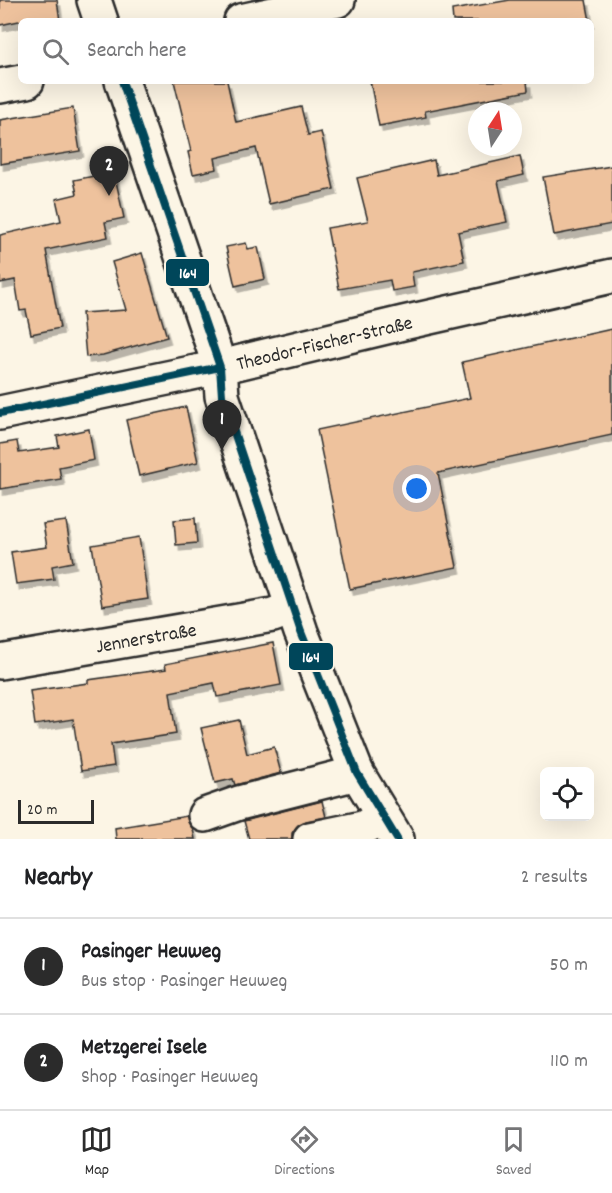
<!DOCTYPE html>
<html lang="en">
<head>
<meta charset="utf-8">
<style>
  :root { --surface:#fff; --page:#f2f2f2; --text:#202124; --muted:#757577; --line:#e0e0e0; --accent:#2b2b2b }
  body { margin:0; font-family:Dekko,sans-serif; background:var(--page); color:var(--text) }
  .controls { position:absolute; right:18px; bottom:18px; display:grid; overflow:hidden; border-radius:9px; box-shadow:0 6px 24px #0002 }
  .controls button { width:54px; height:54px; display:grid; place-items:center; padding:0; border:0; border-bottom:2px solid var(--line); background:var(--surface); color:var(--text); font:30px sans-serif }
  .compass { position:absolute; left:468px; top:102px; width:54px; height:54px; border-radius:50%; background:var(--surface); box-shadow:0 6px 24px #0002; rotate:12deg }
  .scale { position:absolute; left:18px; bottom:15px; width:76px; box-sizing:border-box; padding-left:6px; border:3px solid #2b2b2b; border-top:0; font-size:16px; line-height:21px; white-space:nowrap; color:#2b2b2b; -webkit-text-stroke:4px #fcf5e5; paint-order:stroke }
  .you { position:absolute; left:417px; top:489px; width:21px; height:21px; margin:-15px; border:4px solid #fff; border-radius:50%; background:#1a73e8; box-shadow:0 0 0 9px #1a73e833 }
  .badge { display:grid; place-items:center; width:39px; height:39px; border-radius:50%; background:var(--accent); color:#fff; font-size:20px; font-weight:700 }
  .pin { position:absolute; translate:-50% -50px; filter:drop-shadow(0 2px 3px #0008) }
  .pin::after { content:''; position:absolute; top:32px; width:21px; height:18px; background:inherit; clip-path:polygon(0 0,100% 0,50% 100%) }
  .list { margin:0; padding:0; list-style:none }
  h2 { display:flex; justify-content:space-between; align-items:center; height:78px; margin:0; padding:0 24px; font-size:26px }
  h2 small { font-size:20px; font-weight:400; color:var(--muted) }
  .list li { display:grid; grid-template-columns:39px 1fr auto; gap:18px; align-items:center; box-sizing:border-box; height:96px; padding:0 24px; border-top:2px solid var(--line) }
  .list b { display:block; font-size:22px; white-space:nowrap }
  .list p { margin:0; font-size:20px; white-space:nowrap; color:var(--muted) }
  .list em { font-size:20px; font-style:normal; color:var(--muted) }
  .icon { flex:none; width:33px; height:33px; fill:none; stroke:currentColor; stroke-width:2; stroke-linecap:round; stroke-linejoin:round }
  .map { position:relative; flex:none; width:612px; height:839px; overflow:hidden }
  .search { position:absolute; background:var(--surface); box-shadow:0 6px 24px #0002; left:18px; right:18px; top:18px; height:66px; display:flex; align-items:center; gap:15px; box-sizing:border-box; padding:0 21px; border-radius:9px; color:var(--muted); font-size:22px }
  .sheet { height:270px; background:var(--surface) }
  nav { display:flex; justify-content:space-around; align-items:center; box-sizing:border-box; height:84px; border-top:2px solid var(--line); background:var(--surface); font-size:16px; color:var(--muted) }
  nav a { display:grid; justify-items:center; gap:3px }
  nav .on { color:var(--accent) }
  .map>svg:first-child { display:block }
  .building { fill:#eec29d; stroke:#2b2b2b; stroke-width:1.5; filter:url(#shadow) }
  .lines { fill:none; stroke-linecap:round; stroke-linejoin:round }
  .minor-casing { stroke:#2b2b2b; stroke-width:38 }
  .minor { stroke:#fcf5e5; stroke-width:33 }
  .bus-1-casing { stroke:#fcf5e5; stroke-width:12 }
  .bus-1 { stroke:#00465a; stroke-width:8 }
  .labels { text-anchor:middle; stroke-width:4.5; stroke-linejoin:round; paint-order:stroke }
  .street-label { font-size:20px; fill:#2b2b2b; stroke:#fcf5e5 }
  .line-badge { stroke:#fcf5e5; stroke-width:2 }
  .badge-label { font-size:16px; text-anchor:middle; font-weight:bold; fill:#fff }
</style>
</head>
<body>
<div class="map">
<svg width="612" height="839" viewBox="0 0 612 839">
  <defs>
    <filter id="shadow"><feDropShadow dx="3.5" dy="6" stdDeviation="0" flood-color="#0004"/></filter>
  </defs>
  <rect width="100%" height="100%" fill="#fcf5e5"/>
  <filter id="ink" filterUnits="userSpaceOnUse"><feTurbulence type="fractalNoise" baseFrequency=".0167" numOctaves="2"/><feDisplacementMap in="SourceGraphic" scale="12" xChannelSelector="R" yChannelSelector="G"/><feConvolveMatrix kernelMatrix="1 2 1 2 8 2 1 2 1" color-interpolation-filters="sRGB"/></filter>
  <g filter="url(#ink)">
    <path class="building" d="M0,0H57L60,21H19L0,25Z
      M510,0H586L590,21H453L452,10Z
      M174,81H227L236,122L301,107L308,135L321,132L334,189L269,204L256,148L215,158L217,169L193,174L188,152L191,151Z
      M370,81H527L528,91L425,111L426,117L379,126Z
      M73,108L80,151L0,164V120Z
      M520,156L524,175L498,181L507,222L458,232L464,261L412,272L414,287L392,291L390,280L339,289L327,228L368,221L357,178L434,160L437,175Z
      M612,166V224L554,235L543,177Z
      M114,172L124,218L105,222L108,237L46,250L60,328L31,334L26,310L20,311L15,280L0,283V235L61,221L56,199L77,194L74,180Z
      M246,243L248,249L258,247L265,279L235,286L226,247Z
      M142,253L167,337L103,355L86,357L82,313L126,310L112,262Z
      M612,329V435L438,473L457,567L350,589L317,430L470,398L462,362Z
      M186,407L198,462L139,476L126,420Z
      M89,429L94,460L59,467L61,479L0,489V444L17,441L19,453L59,447L57,436Z
      M195,518L197,543L176,545L174,520Z
      M66,521L73,562L52,566L54,579L16,584L11,552L47,547L43,524Z
      M139,537L148,599L102,606L92,545Z
      M273,643L281,685L217,697L214,683L170,692L176,734L111,744L114,766L81,771L73,719L35,725L30,691L88,683V680L166,669L165,664Z
      M239,720L247,754L274,747L281,773L235,785L233,779L215,783L201,728Z
      M322,801L326,817L306,821L298,825L292,833V839H249L244,821Z
      M187,816L188,822L193,829L195,839H116L115,828Z"/>
    <g class="lines">
      <g class="minor-casing">
        <g id="minor">
          <path d="M94,0L101,21"/>
          <path d="M241,21L338,0"/>
          <path d="M122,81L220,367L222,396L301,632L357,773L397,839"/>
          <path d="M0,86L27,81"/>
          <path id="s1" d="M0,413L220,367L403,323L612,276"/>
          <path id="s2" d="M0,662L273,615L292,608"/>
          <path d="M205,815L239,803L357,773"/>
          <path d="M310,839L363,828L383,817"/>
        </g>
      </g>
      <use href="#minor" class="minor"/>
      <g class="bus-1-casing">
        <path id="bus-1" d="M122,81L220,367L222,396L301,632L357,773L397,839
          M0,413L220,367"/>
      </g>
      <use href="#bus-1" class="bus-1"/>
    </g>
  </g>
  <g class="labels">
    <g class="street-label">
      <text dy="7" stroke="none"><textPath href="#s1" startOffset="332">Theodor-Fischer-Straße</textPath></text>
      <text dy="7" stroke="none"><textPath href="#s2" startOffset="148">Jennerstraße</textPath></text>
    </g>
  </g>
  <g class="line-badge">
    <rect x="165" y="258" width="45" height="29" rx="6" fill="#00465a"/>
    <rect x="288" y="642" width="46" height="29" rx="6" fill="#00465a"/>
  </g>
  <g class="badge-label">
    <text x="188" y="278">164</text>
    <text x="311" y="662">164</text>
  </g>
</svg>
<div class="controls">
<button><svg class="icon" aria-label="locate" viewBox="0 0 24 24"><circle cx="12" cy="12" r="6"/><path d="M12 2v4M12 18v4M2 12h4M18 12h4"/></svg></button>
</div>
<svg class="compass" viewBox="-18 -18 36 36"><path d="M0-13l5 13h-10z" fill="#e53935"/><path d="M0 13l5-13h-10z" fill="#757577"/></svg>
<div class="scale">20 m</div>
<div class="you"></div>
<div class="pin badge" style="left:222px;top:450px">1</div>
<div class="pin badge" style="left:109px;top:196px">2</div>
<div class="search"><svg class="icon" aria-label="search" viewBox="0 0 24 24"><circle cx="10" cy="10" r="6"/><path d="M15 15l6 6"/></svg>Search here</div>
</div>
<section class="sheet">
<h2>Nearby<small>2 results</small></h2>
<ul class="list">
<li><span class="badge">1</span><div><b>Pasinger Heuweg</b><p>Bus stop · Pasinger Heuweg</p></div><em>50 m</em></li>
<li><span class="badge">2</span><div><b>Metzgerei Isele</b><p>Shop · Pasinger Heuweg</p></div><em>110 m</em></li>
</ul>
</section>
<nav>
<a class="on"><svg class="icon" aria-label="map" viewBox="0 0 24 24"><path d="M3 6l6-2 6 2 6-2v14l-6 2-6-2-6 2zM9 4v14M15 6v14"/></svg>Map</a>
<a><svg class="icon" aria-label="directions" viewBox="0 0 24 24"><path d="M12 3l9 9-9 9-9-9zM9 14v-3h6M13 9l2 2-2 2"/></svg>Directions</a>
<a><svg class="icon" aria-label="saved" viewBox="0 0 24 24"><path d="M7 4h10v16l-5-4-5 4z"/></svg>Saved</a>
</nav>
</body>
</html>
